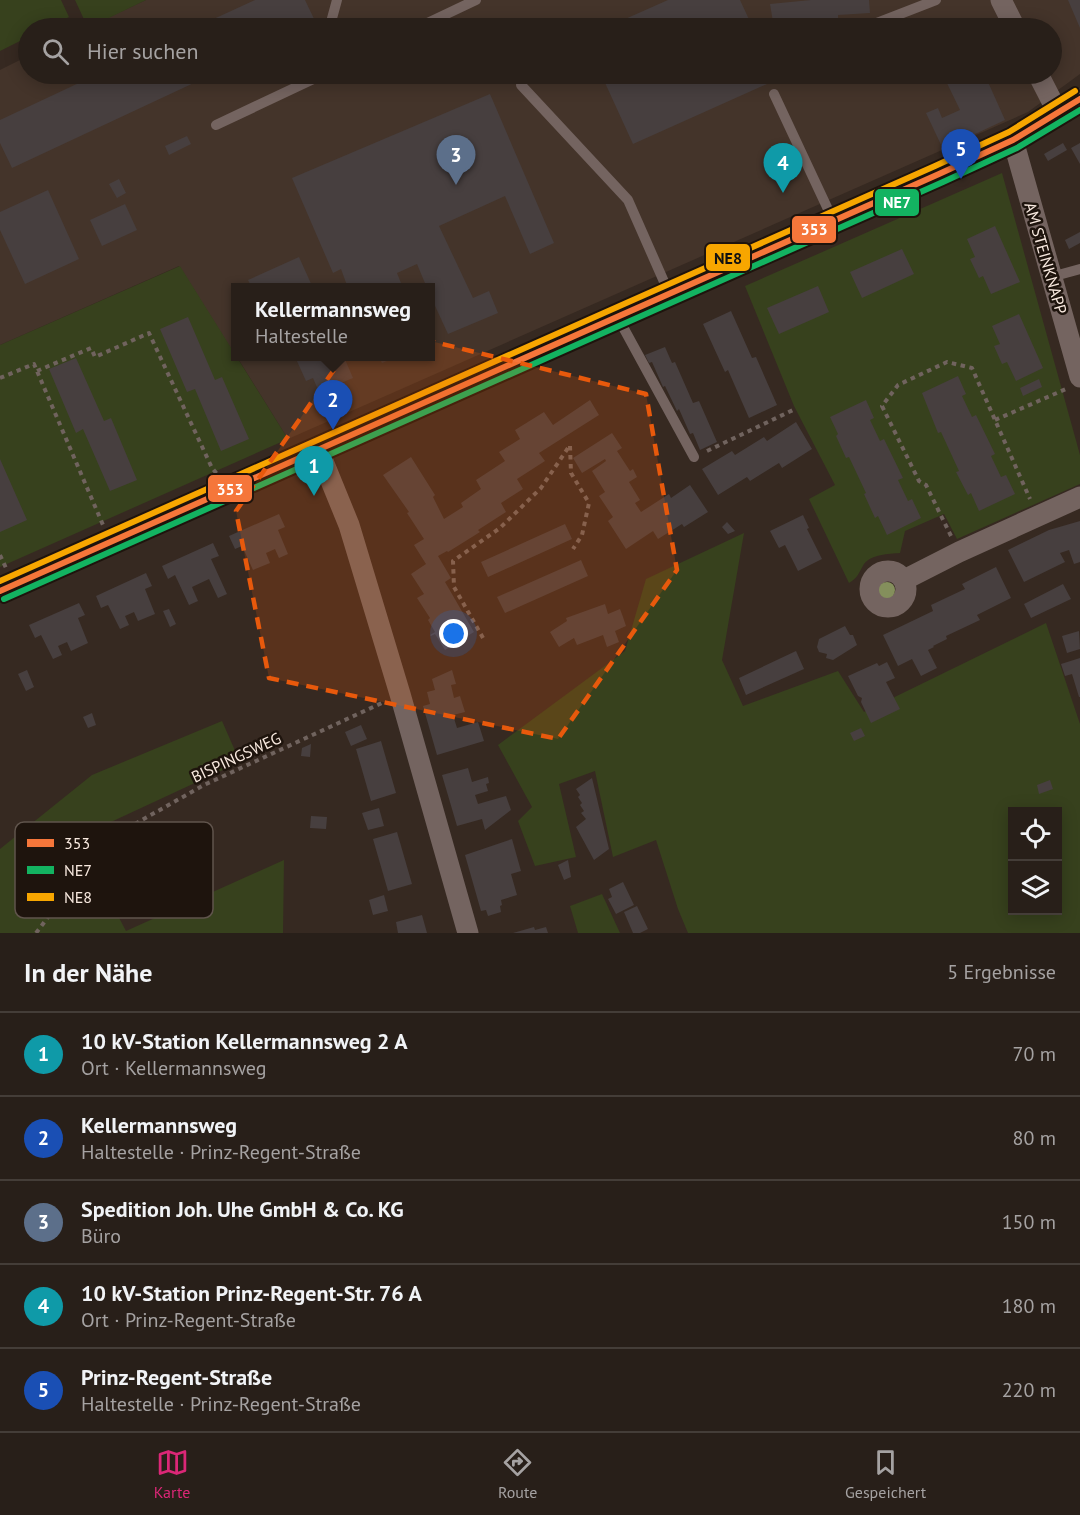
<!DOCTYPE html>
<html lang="de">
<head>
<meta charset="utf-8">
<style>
  :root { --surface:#281f19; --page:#302722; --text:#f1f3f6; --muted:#a5a2a2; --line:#443d38; --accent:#db2777 }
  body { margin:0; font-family:"PT Sans",sans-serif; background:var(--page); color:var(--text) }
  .controls { position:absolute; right:18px; bottom:18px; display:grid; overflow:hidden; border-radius:0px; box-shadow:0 3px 15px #0003 }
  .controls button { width:54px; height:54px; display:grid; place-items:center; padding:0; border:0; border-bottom:2px solid var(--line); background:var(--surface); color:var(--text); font:30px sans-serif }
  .you { position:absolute; left:454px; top:634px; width:21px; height:21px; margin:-15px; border:4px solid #fff; border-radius:50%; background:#1a73e8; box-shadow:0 0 0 9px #1a73e833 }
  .badge { display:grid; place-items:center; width:39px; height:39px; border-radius:50%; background:var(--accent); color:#fff; font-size:20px; font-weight:700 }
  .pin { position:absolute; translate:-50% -50px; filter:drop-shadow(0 2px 3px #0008) }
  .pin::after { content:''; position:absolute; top:32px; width:21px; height:18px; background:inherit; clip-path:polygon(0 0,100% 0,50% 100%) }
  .popup { position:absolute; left:231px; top:283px; width:204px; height:78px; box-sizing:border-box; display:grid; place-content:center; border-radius:0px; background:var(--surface); filter:drop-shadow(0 2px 4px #0005); font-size:20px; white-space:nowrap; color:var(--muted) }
  .popup b { font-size:22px; color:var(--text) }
  .popup::after { content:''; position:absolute; left:50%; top:100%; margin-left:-12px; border:12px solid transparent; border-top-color:var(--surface) }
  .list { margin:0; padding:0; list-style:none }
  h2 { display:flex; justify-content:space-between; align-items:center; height:78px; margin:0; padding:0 24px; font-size:26px }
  h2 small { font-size:20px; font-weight:400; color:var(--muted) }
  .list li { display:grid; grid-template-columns:39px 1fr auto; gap:18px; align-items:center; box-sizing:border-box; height:84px; padding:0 24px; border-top:2px solid var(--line) }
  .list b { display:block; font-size:22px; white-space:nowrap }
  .list p { margin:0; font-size:20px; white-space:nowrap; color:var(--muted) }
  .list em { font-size:20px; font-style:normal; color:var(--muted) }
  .icon { flex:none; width:33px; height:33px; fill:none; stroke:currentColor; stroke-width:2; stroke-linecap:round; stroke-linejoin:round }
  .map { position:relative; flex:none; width:1080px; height:933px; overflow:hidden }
  .search { position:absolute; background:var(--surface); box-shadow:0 3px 15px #0003; left:18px; right:18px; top:18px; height:66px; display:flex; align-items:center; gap:15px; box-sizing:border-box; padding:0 21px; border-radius:33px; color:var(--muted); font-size:22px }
  .sheet { height:498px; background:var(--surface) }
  nav { display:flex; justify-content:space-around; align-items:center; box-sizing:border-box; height:84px; border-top:2px solid var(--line); background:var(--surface); font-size:16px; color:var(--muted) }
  nav a { display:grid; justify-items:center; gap:3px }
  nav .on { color:var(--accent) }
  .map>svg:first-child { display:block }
  .commercial { fill:#44342a }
  .green { fill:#37411d; fill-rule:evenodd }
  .building { fill:#473f3f }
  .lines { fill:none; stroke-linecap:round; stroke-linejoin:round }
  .path { stroke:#70635e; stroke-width:4; stroke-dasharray:4.5 4.5; stroke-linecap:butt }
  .lane { stroke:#746460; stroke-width:10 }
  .street { stroke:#746460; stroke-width:21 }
  .bus-1-casing { stroke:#1e140d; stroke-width:10 }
  .bus-2-casing { stroke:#1e140d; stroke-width:10 }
  .bus-3-casing { stroke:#1e140d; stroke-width:10 }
  .bus-1 { stroke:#f5763a; stroke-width:6 }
  .bus-2 { stroke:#13b361; stroke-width:6 }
  .bus-3 { stroke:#f7a600; stroke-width:6 }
  .tree { fill:#848f5c }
  .marked { fill:#e8590c; fill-opacity:0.2; stroke:#e8590c; stroke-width:4.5; stroke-dasharray:12 8; stroke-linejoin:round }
  .labels { text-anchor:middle; stroke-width:5; stroke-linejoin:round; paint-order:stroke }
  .street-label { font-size:16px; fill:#f9eae0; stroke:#1e140d }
  .key { fill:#1e140d; stroke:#60544c; stroke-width:1.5 }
  .key-label { font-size:16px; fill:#f9eae0 }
  .line-badge { stroke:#1e140d; stroke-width:2 }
  .badge-label { font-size:16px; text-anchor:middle; font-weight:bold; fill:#fff }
  .pale-badge-label { font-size:16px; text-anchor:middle; font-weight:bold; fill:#111 }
</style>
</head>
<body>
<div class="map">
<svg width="1080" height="933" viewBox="0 0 1080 933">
  <rect width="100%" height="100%" fill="#362921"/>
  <path class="commercial" d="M146,0H1080V74L1028,112L288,439L237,357L430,356V288H236L235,355L179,266L0,345V70L28,56V74H1052V28H86Z"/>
  <path class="green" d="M0,0H61L69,17L47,28H28V37L0,51Z
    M75,0H146L88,28Z
    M1002,173L1080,455V484L957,539L944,514L905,531L900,553C888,554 872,554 864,564C859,572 858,578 849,583L809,499L835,485L794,406L745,286Z
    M180,266L288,439L0,567V345Z
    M744,533L722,660L743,706L838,671L864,712L1046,623L1080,724V933H688L678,909L656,840L613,857L595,771L559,784L576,857L535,866L518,821L532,807L498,745L625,651L646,579ZM1012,812H1058V910H1012Z
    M222,721L240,762L83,835L88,859L126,931L284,860L283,933H0V849L92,775Z
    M602,894L620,933H578L570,906Z"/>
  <path class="building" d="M255,0H305L317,25L309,28H194Z
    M668,0H740L753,28H605Z
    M811,0H869L870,13L838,15V19H835L836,28H774L770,4Z
    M1068,0H1080V28Z
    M98,74H213L12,168L0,143V120Z
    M601,74H773L776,80L633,144Z
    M957,74H960L964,81L969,78L967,74H989L992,79L988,82L1005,120L943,149L926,113L938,108L942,118L960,110L945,79Z
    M490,94L554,243L530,254L505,196L439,226L473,298L489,291L498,313L448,334L430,295V288H427L417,264L397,273L403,288H348L341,269L333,273L292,178Z
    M187,136L191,144L169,155L165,146Z
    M1063,143L1067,150L1048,161L1044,154Z
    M1080,143V164L1071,148Z
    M119,179L126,193L117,198L109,184Z
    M48,190L79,259L25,284L0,230V212Z
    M125,204L137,230L102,246L90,220Z
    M995,226L1020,282L991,294L983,276L979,278L970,259L975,257L967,239Z
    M1080,232V243L1069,249L1065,240Z
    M902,249L914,274L862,298L850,272Z
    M299,257L313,288H252L248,280Z
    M818,286L829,312L779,334L767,308Z
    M731,311L752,358L756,357L777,405L749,418L728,370L725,372L703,324Z
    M1019,314L1043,368L1016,381L1007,362L1002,364L994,346L1000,344L992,326Z
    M188,317L215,380L222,377L249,439L221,451L195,389L187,392L160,329Z
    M665,347L672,363L675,362L693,403L699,401L717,442L700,450L693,433L690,434L679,409L677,411L665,386L663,387L652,362L649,363L645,355Z
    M303,357L328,358L344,357L353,378L319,392L313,378L306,381L296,359Z
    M379,357H397L382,363Z
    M76,358L104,421L111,418L137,480L110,491L83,429L76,433L49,369Z
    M958,376L966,394L962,396L972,417L976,415L995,454L991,456L1001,477L1006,475L1015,494L979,511L971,493L968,495L956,472L959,471L941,432L938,433L922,393Z
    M1039,379L1042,387L1023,396L1020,388Z
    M590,400L599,415L539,453L545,461L517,479L523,489L501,503L506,512L478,530L480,532L448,552L447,551L438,556L451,578L445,582L474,632L445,650L435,634L431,636L430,635L435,632L428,620L430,618L417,598L424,594L411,574L426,564L414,545L424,539L407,513L409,512L383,475L411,457L435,495L433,497L444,519L463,507L461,503L481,489L476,480L505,461L499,452L520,439L515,430L544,412L553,425Z
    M866,400L874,418L870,420L880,441L884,439L903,478L898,480L908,501L912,499L921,518L887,535L878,516L875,518L864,494L866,493L849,457L846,458L836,436L838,434L830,417Z
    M796,422L812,449L782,468L779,463L750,481L747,477L718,495L702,469L732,451L735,455L764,437L767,441Z
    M612,433L622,448L617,451L630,471L633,469L637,477L629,482L640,500L635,503L641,512L669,494L671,498L690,485L708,512L684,527L682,524L658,539L653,531L626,549L608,521L613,517L599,496L605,492L592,471L606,461L605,459L582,473L573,458Z
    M0,459L27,520L0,532Z
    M279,514L285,527L278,530L288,554L279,558L275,549L266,553L270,563L253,570L242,546L235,549L229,536Z
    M803,515L809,528L807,529L822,559L798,571L785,545L779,548L770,531Z
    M1080,521V562L1074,564L1069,550L1060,553L1065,562L1024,582L1008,550L1049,530Z
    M727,522L735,531L728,534L722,527Z
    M565,524L572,539L488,577L481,562Z
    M213,543L219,556L211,559L227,594L218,598L209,579L192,587L198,601L189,605L175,575L168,579L162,566Z
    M581,560L588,576L505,613L497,597Z
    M996,567L1011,598L977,615L980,620L946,636L947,639L933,646L934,647L928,650L937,668L921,676L912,659L898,666L883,635L933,611L931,605L965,589L962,584Z
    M146,573L152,586L145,589L155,614L138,621L134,612L125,616L129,625L120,629L108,605L101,608L96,596Z
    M1063,584L1071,599L1031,618L1024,604Z
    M79,603L85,615L78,618L88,643L71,651L67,642L58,646L62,655L53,659L41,635L35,638L29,625Z
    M605,604L608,614L620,609L623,617L626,626L615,631L619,642L607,647L603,635L577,645L574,638L559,647L550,632L567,621L566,618Z
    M169,609L176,624L170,627L163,611Z
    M845,626L850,635H853L857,645L833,660L826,658L827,654L819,652L817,647L819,639Z
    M1079,631L1080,649L1067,653L1062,636Z
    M796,651L804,669L746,695L739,678Z
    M1080,658V697H1079L1072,674L1065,676L1061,664Z
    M887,662L895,678L886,682L900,709L871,723L861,702L862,698L858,696L848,676L877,663L879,666Z
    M27,670L34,687L26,691L18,674Z
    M452,670L456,684L451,685L454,698L460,696L465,712L453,715L457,728L478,722L484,741L437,755L423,706L430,704L427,692L435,690L432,679Z
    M92,713L96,725L88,728L83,717Z
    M361,725L367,739L351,746L345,732Z
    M861,728L865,736L854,741L850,733Z
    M381,741L396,793L371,801L356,749Z
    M311,744L310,757L301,756L302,748Z
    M468,768L472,782L488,777L489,783L486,784L488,791L475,795L478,804L506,796L511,810L485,830L482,819L457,826L442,775Z
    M592,778L609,849L594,860L576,827L586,819L581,813L584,811L580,805L582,803L578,797L580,795L576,789Z
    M1050,780L1053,789L1039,794L1037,785Z
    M379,808L384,826L368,830L362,813Z
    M311,816L327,817L326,829L310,828Z
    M397,832L412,884L388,891L373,839Z
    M512,839L521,871L511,874L517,895L501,900L502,905L500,906L501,912L488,916L486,910L481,911L465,855Z
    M131,857L147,888L121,901L124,905L115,910L106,894L114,889L106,870Z
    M568,860L571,877L564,880L558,865Z
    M623,882L634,905L616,914L608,899L612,897L609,889Z
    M384,895L388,911L373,915L369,900Z
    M637,906L648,929L640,933H633L624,912Z
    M422,915L427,933H398L396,922Z
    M534,927L535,930L546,927L548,933H513Z"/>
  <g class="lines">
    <path class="path" d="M37,371L91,348L95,357L149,333L212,468L217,474
      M0,378L34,364L103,525
      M995,420L1066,389
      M570,446L571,473L589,503L582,535L573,549
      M707,451L793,410
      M951,536L926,485L919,481L882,406L898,385L947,362L972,368L1030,499
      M0,555L6,568
      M483,638L454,587L453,561L500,528L541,488L570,445
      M36,933C43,924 50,915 55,905C67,882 64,867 87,851L204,785L384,702"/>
    <path class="lane" d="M334,28L331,22L337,0
      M417,28L476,0
      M864,28L936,0
      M521,85L628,200L669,293
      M774,94L833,220
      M216,125L324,74
      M1051,277L1080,269
      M617,316L694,457"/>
    <path class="street" d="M1001,0L1015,28
      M1038,74L1058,113
      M1013,140L1080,377
      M318,449L349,525L400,694L468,933
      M870 589a18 18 0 1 1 36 0a18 18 0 1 1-36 0Z
      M904,580L959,552L1080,497
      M0,591L939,174L1013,140L1080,99"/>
    <g class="bus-1-casing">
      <path id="bus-1" d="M0,591L939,174L1013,140L1080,99"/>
    </g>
    <g class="bus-2-casing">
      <path id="bus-2" d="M4,599L943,182L1017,148L1080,110"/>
    </g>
    <g class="bus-3-casing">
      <path id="bus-3" d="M0,581L935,166L1009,132L1075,91"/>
    </g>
    <use href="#bus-1" class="bus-1"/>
    <use href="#bus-2" class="bus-2"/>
    <use href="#bus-3" class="bus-3"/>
  </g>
  <circle class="tree" cx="887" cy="590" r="8"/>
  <path class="marked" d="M365,325L646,394L677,570L558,739L269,678L236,511Z"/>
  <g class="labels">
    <g class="street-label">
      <text transform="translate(1046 258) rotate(74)" y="6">AM STEINKNAPP</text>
      <text transform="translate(236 757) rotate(-25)" y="6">BISPINGSWEG</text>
    </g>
  </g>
  <rect x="15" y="822" width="198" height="96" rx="9" class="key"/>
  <rect x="27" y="839" width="27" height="8" fill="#f5763a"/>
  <rect x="27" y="866" width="27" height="8" fill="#13b361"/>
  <rect x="27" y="893" width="27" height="8" fill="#f7a600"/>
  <g class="key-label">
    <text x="64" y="849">353</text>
    <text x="64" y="876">NE7</text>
    <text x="64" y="903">NE8</text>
  </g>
  <g class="line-badge">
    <rect x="874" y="188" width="46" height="29" rx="6" fill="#13b361"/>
    <rect x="791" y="215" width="46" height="29" rx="6" fill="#f5763a"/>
    <rect x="705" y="243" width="46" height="29" rx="6" fill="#f7a600"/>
    <rect x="207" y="474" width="46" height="29" rx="6" fill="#f5763a"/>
  </g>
  <g class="badge-label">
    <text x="897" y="208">NE7</text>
    <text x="814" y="235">353</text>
    <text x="230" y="495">353</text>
  </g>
  <g class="pale-badge-label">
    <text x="728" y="264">NE8</text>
  </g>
</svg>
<div class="controls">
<button><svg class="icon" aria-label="locate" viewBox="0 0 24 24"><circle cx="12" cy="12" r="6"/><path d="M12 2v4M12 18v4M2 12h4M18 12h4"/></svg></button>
<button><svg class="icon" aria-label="layers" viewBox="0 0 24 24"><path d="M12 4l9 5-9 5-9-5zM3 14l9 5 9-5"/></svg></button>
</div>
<div class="you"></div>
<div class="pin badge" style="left:314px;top:496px;background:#0f9aa8">1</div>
<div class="pin badge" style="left:333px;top:430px;background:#1a4fb4">2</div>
<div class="popup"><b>Kellermannsweg</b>Haltestelle</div>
<div class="pin badge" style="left:456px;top:185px;background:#5c6f8a">3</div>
<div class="pin badge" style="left:783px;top:193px;background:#0f9aa8">4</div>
<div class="pin badge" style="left:961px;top:179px;background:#1a4fb4">5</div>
<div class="search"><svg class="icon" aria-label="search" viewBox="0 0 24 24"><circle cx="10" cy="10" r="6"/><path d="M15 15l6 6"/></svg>Hier suchen</div>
</div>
<section class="sheet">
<h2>In der Nähe<small>5 Ergebnisse</small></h2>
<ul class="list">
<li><span class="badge" style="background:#0f9aa8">1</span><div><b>10 kV-Station Kellermannsweg 2 A</b><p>Ort · Kellermannsweg</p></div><em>70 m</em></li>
<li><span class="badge" style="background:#1a4fb4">2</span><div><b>Kellermannsweg</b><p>Haltestelle · Prinz-Regent-Straße</p></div><em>80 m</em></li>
<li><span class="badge" style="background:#5c6f8a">3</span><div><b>Spedition Joh. Uhe GmbH &amp; Co. KG</b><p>Büro</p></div><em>150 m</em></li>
<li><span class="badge" style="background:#0f9aa8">4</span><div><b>10 kV-Station Prinz-Regent-Str. 76 A</b><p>Ort · Prinz-Regent-Straße</p></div><em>180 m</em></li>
<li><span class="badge" style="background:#1a4fb4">5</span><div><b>Prinz-Regent-Straße</b><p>Haltestelle · Prinz-Regent-Straße</p></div><em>220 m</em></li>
</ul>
</section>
<nav>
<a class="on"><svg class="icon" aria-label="map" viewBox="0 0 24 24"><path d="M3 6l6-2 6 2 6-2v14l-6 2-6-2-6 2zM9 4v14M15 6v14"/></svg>Karte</a>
<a><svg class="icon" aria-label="directions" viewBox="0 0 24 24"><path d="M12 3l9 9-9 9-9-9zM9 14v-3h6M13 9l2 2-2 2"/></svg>Route</a>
<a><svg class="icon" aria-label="saved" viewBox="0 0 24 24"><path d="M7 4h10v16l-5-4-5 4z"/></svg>Gespeichert</a>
</nav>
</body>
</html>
